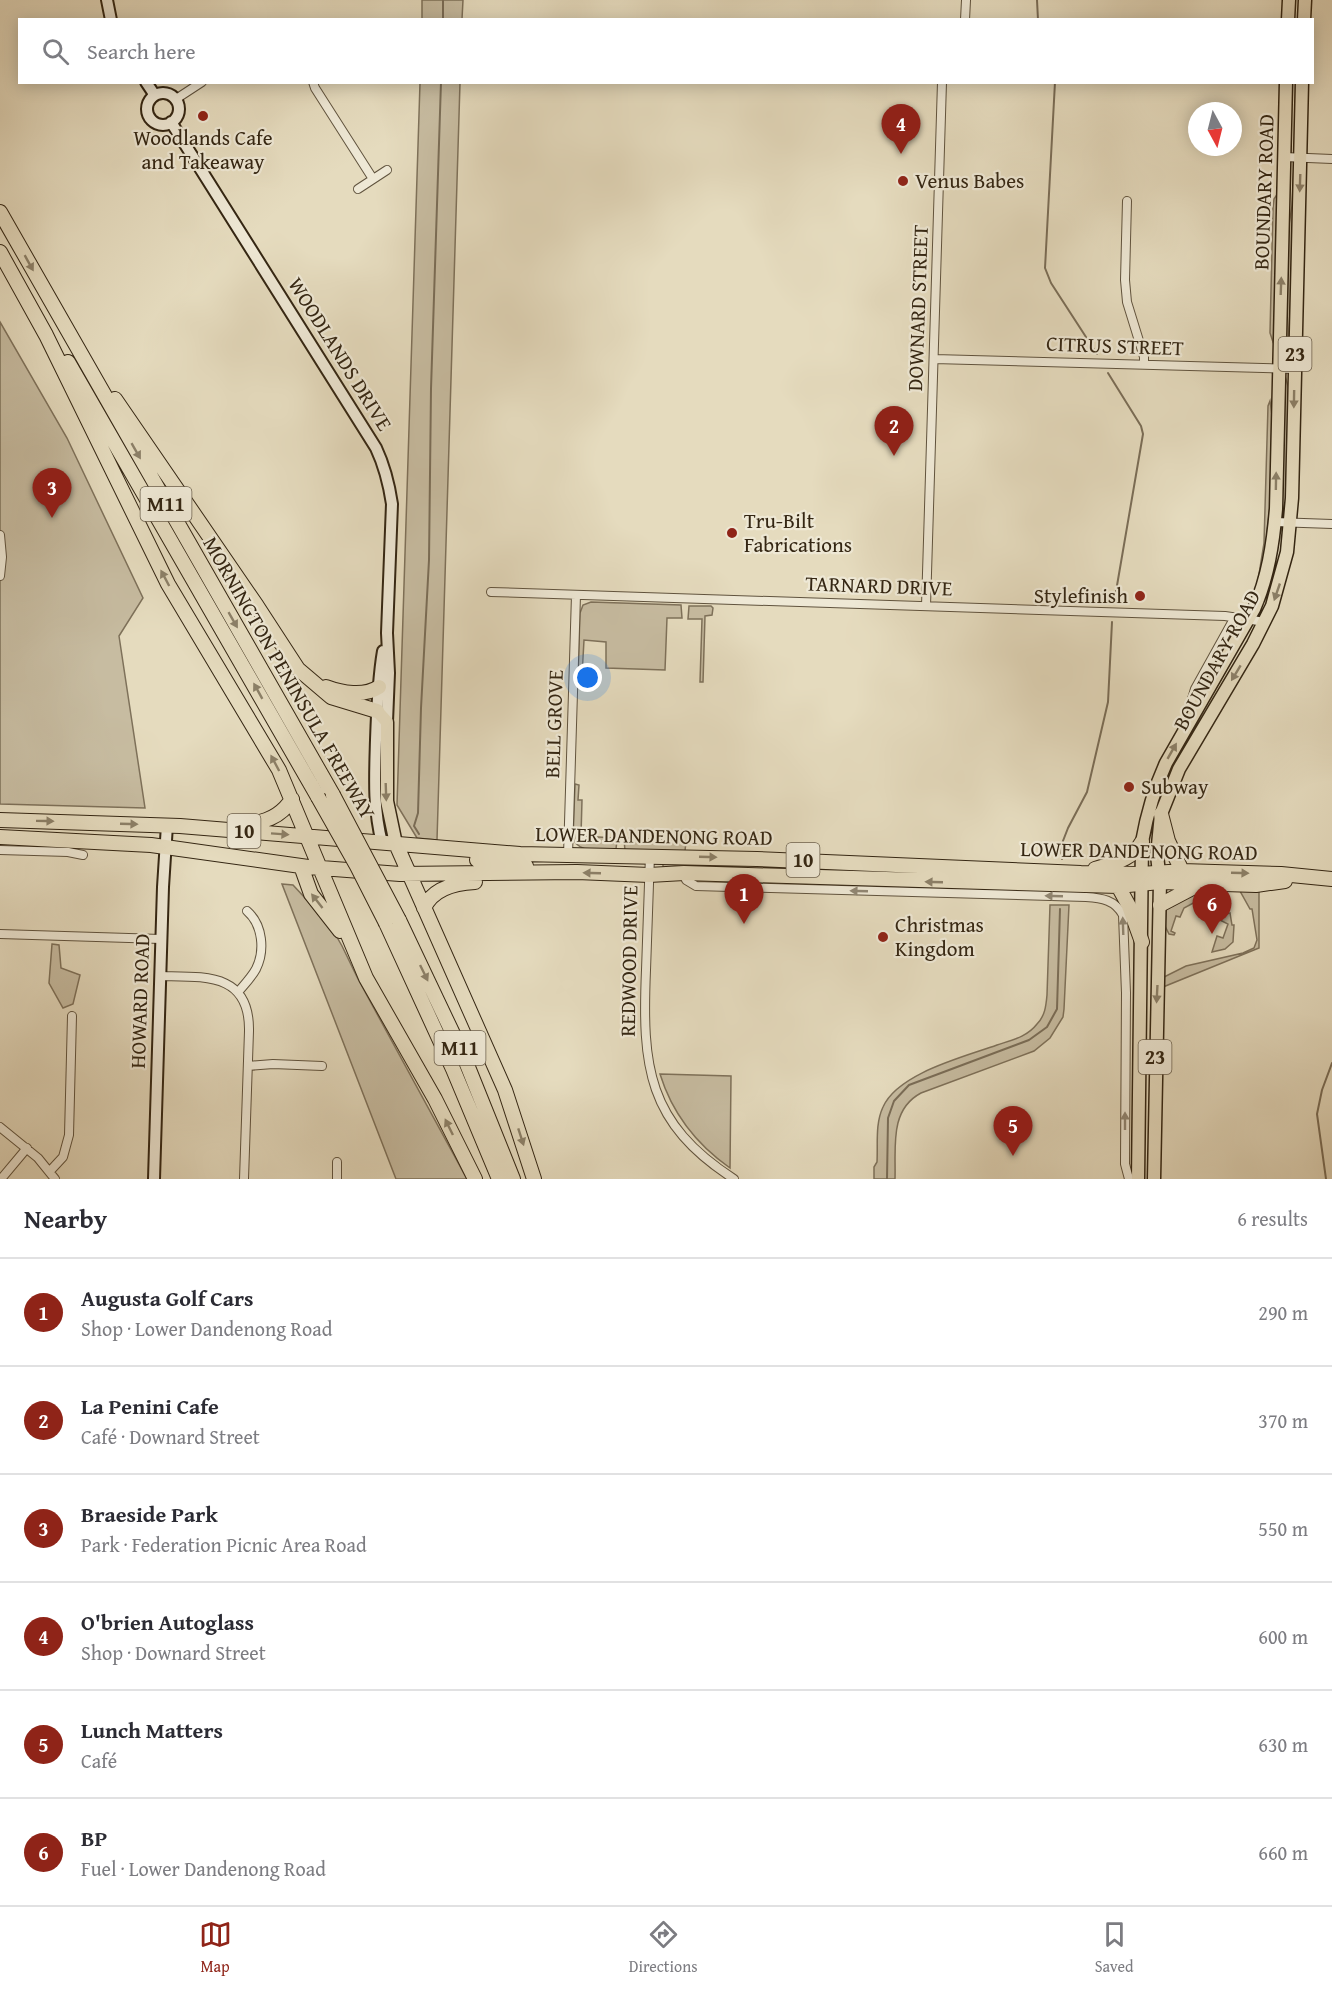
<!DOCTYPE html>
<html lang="en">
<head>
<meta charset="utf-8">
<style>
  :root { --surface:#fff; --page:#f7f7f7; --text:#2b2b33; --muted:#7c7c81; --line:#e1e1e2; --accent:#8f2418 }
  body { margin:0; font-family:"Gentium Book Plus",serif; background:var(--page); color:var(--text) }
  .compass { position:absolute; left:1188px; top:102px; width:54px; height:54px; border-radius:50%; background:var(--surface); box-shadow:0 3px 15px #0003; rotate:173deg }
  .you { position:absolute; left:588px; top:678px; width:21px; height:21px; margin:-15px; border:4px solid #fff; border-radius:50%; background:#1a73e8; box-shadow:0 0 0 9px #1a73e833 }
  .badge { display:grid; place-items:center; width:39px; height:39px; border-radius:50%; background:var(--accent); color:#fff; font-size:20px; font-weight:700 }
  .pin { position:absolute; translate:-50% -50px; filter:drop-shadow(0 2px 3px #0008) }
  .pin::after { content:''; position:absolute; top:32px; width:21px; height:18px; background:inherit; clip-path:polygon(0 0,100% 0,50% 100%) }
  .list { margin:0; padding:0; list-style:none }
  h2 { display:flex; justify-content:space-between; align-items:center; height:78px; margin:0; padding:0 24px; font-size:26px }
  h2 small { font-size:20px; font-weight:400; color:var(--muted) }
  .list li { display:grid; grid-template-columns:39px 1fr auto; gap:18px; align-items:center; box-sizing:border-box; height:108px; padding:0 24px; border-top:2px solid var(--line) }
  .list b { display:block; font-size:22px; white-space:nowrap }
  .list p { margin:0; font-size:20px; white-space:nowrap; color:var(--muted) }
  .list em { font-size:20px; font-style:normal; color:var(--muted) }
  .icon { flex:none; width:33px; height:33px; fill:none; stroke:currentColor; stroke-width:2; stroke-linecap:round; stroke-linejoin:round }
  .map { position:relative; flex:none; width:1332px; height:1179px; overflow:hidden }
  .search { position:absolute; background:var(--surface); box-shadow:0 3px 15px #0003; left:18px; right:18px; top:18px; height:66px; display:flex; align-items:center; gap:15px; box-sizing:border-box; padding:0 21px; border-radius:0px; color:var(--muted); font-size:22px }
  .sheet { height:726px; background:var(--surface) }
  nav { display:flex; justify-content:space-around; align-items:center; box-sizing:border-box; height:84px; border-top:2px solid var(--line); background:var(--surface); font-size:16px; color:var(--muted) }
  nav a { display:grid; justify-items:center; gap:3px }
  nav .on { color:var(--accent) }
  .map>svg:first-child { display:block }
  .green { fill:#c7bca1; stroke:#7e715a; stroke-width:1.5 }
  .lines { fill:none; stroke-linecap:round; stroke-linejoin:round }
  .stream { stroke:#7a6d57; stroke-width:2 }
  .street-casing { stroke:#60533e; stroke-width:10 }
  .secondary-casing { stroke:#342613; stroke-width:14 }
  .primary-casing { stroke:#342613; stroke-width:15 }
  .highway-casing { stroke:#342613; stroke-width:16 }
  .street { stroke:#eee8d5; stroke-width:8 }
  .secondary { stroke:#eee8d5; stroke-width:10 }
  .primary { stroke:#e5dbbe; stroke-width:12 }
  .highway { stroke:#e5dbbe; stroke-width:14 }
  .highway-bridge-casing { stroke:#342613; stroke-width:16; stroke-linecap:butt }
  .highway-bridge { stroke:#e5dbbe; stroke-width:14 }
  .oneway { fill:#8c8068 }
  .oneway2 { fill:#918774 }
  .poi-dot { fill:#8f2418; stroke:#eee8d5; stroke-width:2 }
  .labels { text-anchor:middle; stroke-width:4.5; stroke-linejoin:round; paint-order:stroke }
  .shield { fill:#eee8d5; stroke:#6c604d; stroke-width:1.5 }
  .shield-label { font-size:20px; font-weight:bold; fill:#342613 }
  .poi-label { font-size:21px; fill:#342613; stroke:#eee8d5; text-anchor:start }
  .street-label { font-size:21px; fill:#342613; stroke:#eee8d5 }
</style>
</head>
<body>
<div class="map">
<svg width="1332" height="1179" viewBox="0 0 1332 1179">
  <rect width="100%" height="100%" fill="#e5dbbe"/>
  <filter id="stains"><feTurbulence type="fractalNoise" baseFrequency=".00333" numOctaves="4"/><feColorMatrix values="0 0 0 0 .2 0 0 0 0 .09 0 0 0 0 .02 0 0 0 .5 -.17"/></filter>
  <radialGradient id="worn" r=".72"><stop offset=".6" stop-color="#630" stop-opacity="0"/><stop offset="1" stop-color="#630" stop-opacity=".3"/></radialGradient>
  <path class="green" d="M422,0H463L462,19H422Z
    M420,83H460L437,840L417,838L397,805Z
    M1294,168L1292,282L1287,359L1285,362L1288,231L1292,206Z
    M1278,193L1274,341L1273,342L1270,333L1273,208L1274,199Z
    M0,322L67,438L143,598L119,636L145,808L0,804Z
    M1285,376L1289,389L1286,503L1284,513L1281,516Z
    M1270,401L1272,415L1270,505L1264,561L1258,580L1264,543L1268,406Z
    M591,602L681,605L682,618H667L665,670L606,668V642L584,640L582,676H578L580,613L583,605Z
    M689,606H711L713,608L712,615L705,616L703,682H700L702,619H688Z
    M575,784L579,785L578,800H582L581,836L615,838L617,840L616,849C603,851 580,854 573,839Z
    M626,838L686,841L685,851L625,850L624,840Z
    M663,863L789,865L987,875L682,869L663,867Z
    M282,884L293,885L330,925L342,946L358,979L467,1179H396Z
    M1259,888V948L1163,987L1164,977L1186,966L1243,953L1254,948L1257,940L1252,909H1250L1240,891Z
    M1195,894L1199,900L1184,908L1180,917L1176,916L1171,931L1175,933L1174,935L1169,934L1165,926L1166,909Z
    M1050,905H1069L1064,1009L1063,1017L1050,1038L1034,1051L921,1093C889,1110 896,1148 895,1179H874V1167L877,1162C878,1144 875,1124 883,1107C898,1073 964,1057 997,1045C1012,1040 1027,1037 1037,1024C1045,1016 1046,1006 1047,995Z
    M1230,913L1232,925H1234L1233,942L1225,949L1212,952L1217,936L1223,938L1228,924L1218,919L1219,916Z
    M52,944L59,945L61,968L80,975L73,1004L63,1008L49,983Z
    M660,1074L731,1076L730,1168C696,1144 672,1113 660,1074Z"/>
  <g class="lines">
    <path class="stream" d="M1037,0L1038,20
      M443,20V0
      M1055,82L1045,268L1051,283L1097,354
      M1108,373L1141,426L1143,434L1114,603
      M419,834L414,826L418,813L421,708L429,560L431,389L441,82
      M1062,859L1061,846L1068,828L1087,792L1108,702L1112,622
      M887,1179L888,1118L894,1101L909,1085L1029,1040L1047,1027L1057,1009L1060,909
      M1326,1179L1317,1114L1322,1090L1332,1063"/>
    <g class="street-casing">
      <path id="street" d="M965,20L966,0
        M313,82L315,88L373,179
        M176,99L202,82
        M1284,157L1332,159
        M358,189L387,170
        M1127,201L1125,280L1127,302L1144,357V364
        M934,359L1295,369
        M1275,522L1332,524
        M0,535L2,557L0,576
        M491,592L1225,616L1265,622
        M926,606L942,82
        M1193,714L1192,699L1195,689L1235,617
        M0,850L68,852L83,855
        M568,855L576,595
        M650,855C649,893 647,931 646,970C642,1066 647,1123 734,1179
        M684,873L686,880L696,886L1086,897C1102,898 1115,900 1123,915L1126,993L1125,1164L1129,1179
        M0,934L161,939
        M160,976C204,977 250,972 249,1031L244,1179
        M238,992C244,985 251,978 256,969C265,951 263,925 247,911
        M248,1066L273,1064L322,1066
        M0,1127L38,1158L55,1179
        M50,1171L63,1157L69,1135L72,1016
        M1,1179L27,1148
        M337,1179V1162"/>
    </g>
    <g class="secondary-casing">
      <path id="secondary" d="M107,0L111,20
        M146,82L154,94
        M147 109a16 16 0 1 1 32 0a16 16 0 1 1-32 0Z
        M171,122L376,448C385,467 389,484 392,504L387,633L389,673L387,722
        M382,843C373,808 375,775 376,740C377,710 378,680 383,651
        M154,1179L163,887L167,825"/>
    </g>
    <g class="primary-casing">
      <path id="primary" d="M1288,20L1289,0
        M1304,20L1305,0
        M377,711L387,722V801L396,844
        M1138,1179L1142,842C1147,814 1154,789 1166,763L1254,609C1268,577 1273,544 1276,509L1286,82
        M1154,1179L1160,882L1157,855L1161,814L1179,769L1253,644L1272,606L1287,552L1292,498L1302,82"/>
    </g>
    <g class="highway-casing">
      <path id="highway" d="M0,212L333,795
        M0,252L46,335L168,584L279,770L366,978L435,1099L475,1179
        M68,362L318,797
        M115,399L257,606L298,669L331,697L377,711
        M326,687C342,693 364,697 379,687
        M1161,814L1168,841L1182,871
        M0,820L180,826L520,854L757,859L1081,873L1142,874L1182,871L1281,874L1332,879
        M242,824C262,824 281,817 292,799
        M0,837L151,845L308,867L400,874L577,872L649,875L684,873L1118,886L1160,882L1256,885L1285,881
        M396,844L505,1090L534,1179
        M477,860L526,866
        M301,866L311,894L340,931
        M1095,869C1113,863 1132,860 1142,842
        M1118,886L1129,906L1142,942
        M1160,905L1200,884
        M424,908C433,888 455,883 475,882
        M399,920L464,1057L513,1179
        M386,923L453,1069L499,1179"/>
    </g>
    <use href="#street" class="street"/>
    <use href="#secondary" class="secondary"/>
    <use href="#primary" class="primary"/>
    <use href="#highway" class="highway"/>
    <g class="highway-bridge-casing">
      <path id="highway-bridge" d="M333,795L399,920
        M318,797L357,866L386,923"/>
    </g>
    <use href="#highway-bridge" class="highway-bridge"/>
  </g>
  <defs><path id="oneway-solid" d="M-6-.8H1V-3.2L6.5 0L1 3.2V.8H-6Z" transform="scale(1.5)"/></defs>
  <g class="oneway">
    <use href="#oneway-solid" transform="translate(1300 183) rotate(92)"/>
    <use href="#oneway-solid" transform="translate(29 263) rotate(61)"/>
    <use href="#oneway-solid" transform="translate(1281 286) rotate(-88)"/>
    <use href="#oneway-solid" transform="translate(1294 399) rotate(91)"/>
    <use href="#oneway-solid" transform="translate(136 451) rotate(60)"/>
    <use href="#oneway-solid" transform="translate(1276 481) rotate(-89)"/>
    <use href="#oneway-solid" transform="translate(165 578) rotate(-118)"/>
    <use href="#oneway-solid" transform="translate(1277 592) rotate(109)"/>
    <use href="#oneway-solid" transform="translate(233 620) rotate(60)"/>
    <use href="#oneway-solid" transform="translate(1236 673) rotate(121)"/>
    <use href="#oneway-solid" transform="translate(258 691) rotate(-119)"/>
    <use href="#oneway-solid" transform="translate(1172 751) rotate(-60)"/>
    <use href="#oneway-solid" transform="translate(275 763) rotate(-118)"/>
    <use href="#oneway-solid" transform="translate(386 792) rotate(88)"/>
    <use href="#oneway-solid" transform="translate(45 821) rotate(1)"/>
    <use href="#oneway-solid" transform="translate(129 824) rotate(2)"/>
    <use href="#oneway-solid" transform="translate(280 834) rotate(4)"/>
    <use href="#oneway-solid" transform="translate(708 857) rotate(2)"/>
    <use href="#oneway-solid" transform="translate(592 873) rotate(-178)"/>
    <use href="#oneway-solid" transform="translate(1240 873) rotate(2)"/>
    <use href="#oneway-solid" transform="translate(934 882) rotate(-178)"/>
    <use href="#oneway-solid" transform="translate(317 901) rotate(-128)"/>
    <use href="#oneway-solid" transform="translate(424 973) rotate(64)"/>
    <use href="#oneway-solid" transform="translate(1157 994) rotate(93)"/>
    <use href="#oneway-solid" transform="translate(449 1127) rotate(-116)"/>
    <use href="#oneway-solid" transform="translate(521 1137) rotate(72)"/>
  </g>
  <g class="oneway2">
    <use href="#oneway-solid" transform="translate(859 891) rotate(-178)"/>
    <use href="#oneway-solid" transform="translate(1054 896) rotate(-178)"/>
    <use href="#oneway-solid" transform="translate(1123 926) rotate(-92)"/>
    <use href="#oneway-solid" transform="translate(1125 1121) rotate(-90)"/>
  </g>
  <g class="poi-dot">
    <circle cx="203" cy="116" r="6"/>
    <circle cx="903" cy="181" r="6"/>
    <circle cx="732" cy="533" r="6"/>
    <circle cx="1140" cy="596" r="6"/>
    <circle cx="1129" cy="787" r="6"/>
    <circle cx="883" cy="937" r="6"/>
  </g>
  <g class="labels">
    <g class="shield">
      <rect x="1278.5" y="337" width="33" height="34" rx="4.5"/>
      <rect x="140.5" y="487" width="51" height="34" rx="4.5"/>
      <rect x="227.5" y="814" width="33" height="34" rx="4.5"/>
      <rect x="786.5" y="843" width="33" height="34" rx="4.5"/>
      <rect x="434.5" y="1031" width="51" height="34" rx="4.5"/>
      <rect x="1138.5" y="1040" width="33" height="34" rx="4.5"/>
    </g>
    <g class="shield-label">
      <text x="1295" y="361">23</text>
      <text x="166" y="511">M11</text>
      <text x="244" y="838">10</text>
      <text x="803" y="867">10</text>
      <text x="460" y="1055">M11</text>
      <text x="1155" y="1064">23</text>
    </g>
    <g class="poi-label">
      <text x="203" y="145" text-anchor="middle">Woodlands Cafe<tspan x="203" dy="24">and Takeaway</tspan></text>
      <text x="915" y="188">Venus Babes</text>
      <text x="744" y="528">Tru-Bilt<tspan x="744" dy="24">Fabrications</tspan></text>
      <text x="1128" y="603" text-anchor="end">Stylefinish</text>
      <text x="1141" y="794">Subway</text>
      <text x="895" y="932">Christmas<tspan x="895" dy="24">Kingdom</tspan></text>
    </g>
    <g class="street-label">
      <text transform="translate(1264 192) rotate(-88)" y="7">BOUNDARY ROAD</text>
      <text transform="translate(918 308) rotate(-88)" y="7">DOWNARD STREET</text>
      <text transform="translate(1115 346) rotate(2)" y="7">CITRUS STREET</text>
      <text transform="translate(340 354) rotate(58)" y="7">WOODLANDS DRIVE</text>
      <text transform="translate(879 586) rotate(2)" y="7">TARNARD DRIVE</text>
      <text transform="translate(1217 660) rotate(-61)" y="7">BOUNDARY ROAD</text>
      <text transform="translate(289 678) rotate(60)" y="7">MORNINGTON PENINSULA FREEWAY</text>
      <text transform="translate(554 724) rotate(-88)" y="7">BELL GROVE</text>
      <text transform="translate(654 836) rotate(1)" y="7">LOWER DANDENONG ROAD</text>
      <text transform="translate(1139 851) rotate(1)" y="7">LOWER DANDENONG ROAD</text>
      <text transform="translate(629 961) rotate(-89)" y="7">REDWOOD DRIVE</text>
      <text transform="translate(140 1001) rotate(-88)" y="7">HOWARD ROAD</text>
    </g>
  </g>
  <rect width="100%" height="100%" filter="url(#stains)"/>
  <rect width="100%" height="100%" fill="url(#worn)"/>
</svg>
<svg class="compass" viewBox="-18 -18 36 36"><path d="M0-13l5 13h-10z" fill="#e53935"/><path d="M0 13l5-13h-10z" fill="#7c7c81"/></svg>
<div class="you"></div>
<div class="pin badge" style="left:744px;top:924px">1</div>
<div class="pin badge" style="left:894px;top:456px">2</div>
<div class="pin badge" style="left:52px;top:518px">3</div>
<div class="pin badge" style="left:901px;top:154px">4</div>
<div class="pin badge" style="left:1013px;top:1156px">5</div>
<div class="pin badge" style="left:1212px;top:934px">6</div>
<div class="search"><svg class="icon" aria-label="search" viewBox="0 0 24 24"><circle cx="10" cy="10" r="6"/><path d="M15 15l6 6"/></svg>Search here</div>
</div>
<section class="sheet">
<h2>Nearby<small>6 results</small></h2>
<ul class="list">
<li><span class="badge">1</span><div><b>Augusta Golf Cars</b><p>Shop · Lower Dandenong Road</p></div><em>290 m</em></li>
<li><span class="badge">2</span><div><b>La Penini Cafe</b><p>Café · Downard Street</p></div><em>370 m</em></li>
<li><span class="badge">3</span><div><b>Braeside Park</b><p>Park · Federation Picnic Area Road</p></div><em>550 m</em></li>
<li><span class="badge">4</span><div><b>O'brien Autoglass</b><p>Shop · Downard Street</p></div><em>600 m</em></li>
<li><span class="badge">5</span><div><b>Lunch Matters</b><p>Café</p></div><em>630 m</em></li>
<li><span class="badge">6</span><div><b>BP</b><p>Fuel · Lower Dandenong Road</p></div><em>660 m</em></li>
</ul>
</section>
<nav>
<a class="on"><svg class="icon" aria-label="map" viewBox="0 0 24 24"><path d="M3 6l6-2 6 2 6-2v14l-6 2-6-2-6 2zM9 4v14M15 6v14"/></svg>Map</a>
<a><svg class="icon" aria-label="directions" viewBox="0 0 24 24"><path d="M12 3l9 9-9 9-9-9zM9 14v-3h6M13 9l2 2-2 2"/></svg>Directions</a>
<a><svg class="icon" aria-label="saved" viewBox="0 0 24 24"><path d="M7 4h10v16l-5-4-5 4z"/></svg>Saved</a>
</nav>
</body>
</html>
